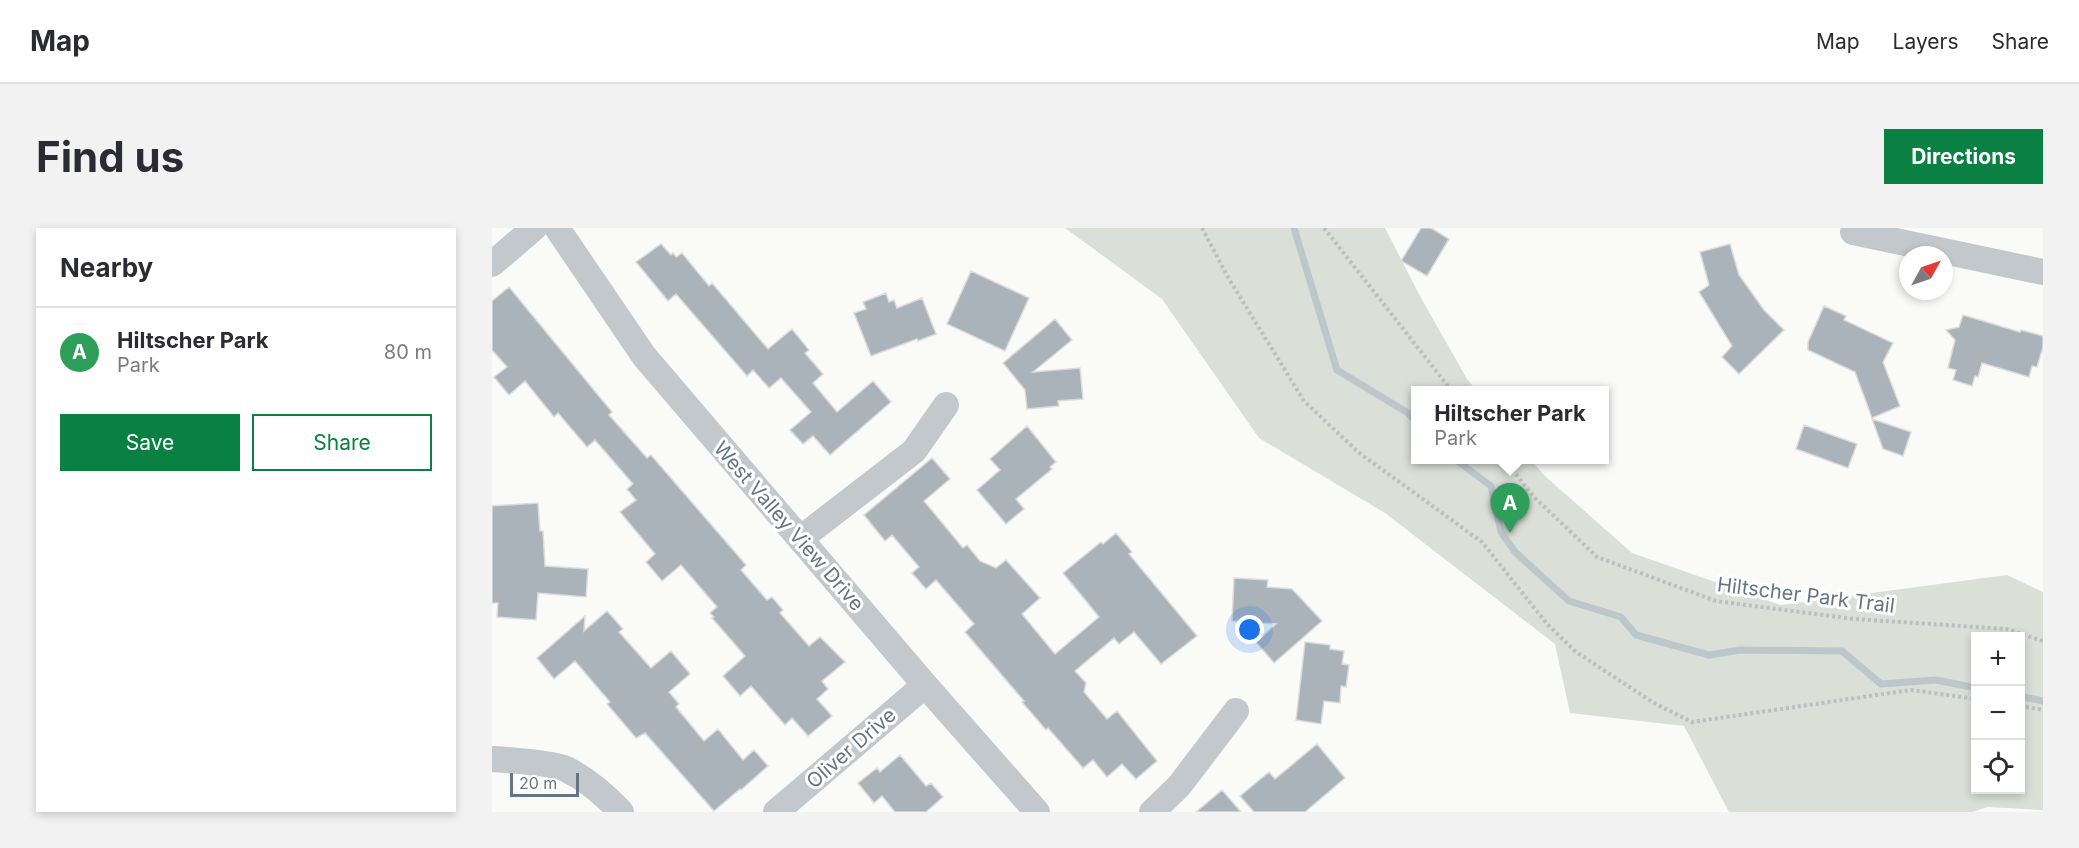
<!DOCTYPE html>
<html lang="en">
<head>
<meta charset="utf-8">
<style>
  :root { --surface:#fff; --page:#f2f2f3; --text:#2b2b33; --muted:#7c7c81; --line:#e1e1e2; --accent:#0b8043 }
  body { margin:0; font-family:Inter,sans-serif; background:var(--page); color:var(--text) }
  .controls { position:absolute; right:18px; bottom:18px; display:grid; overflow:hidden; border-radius:0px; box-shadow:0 3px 9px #0003 }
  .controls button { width:54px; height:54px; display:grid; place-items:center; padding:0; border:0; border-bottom:2px solid var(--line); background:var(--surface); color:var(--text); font:30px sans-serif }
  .compass { position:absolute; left:1407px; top:18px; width:54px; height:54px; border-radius:50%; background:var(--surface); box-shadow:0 3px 9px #0003; rotate:50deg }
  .scale { position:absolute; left:18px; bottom:15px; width:69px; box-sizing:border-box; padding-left:6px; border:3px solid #657683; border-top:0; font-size:16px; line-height:21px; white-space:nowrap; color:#657683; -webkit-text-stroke:4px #fff; paint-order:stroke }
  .you { position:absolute; left:758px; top:402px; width:21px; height:21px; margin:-15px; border:4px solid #fff; border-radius:50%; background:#1a73e8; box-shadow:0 0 0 9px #1a73e833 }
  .badge { display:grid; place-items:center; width:39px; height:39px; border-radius:50%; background:var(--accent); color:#fff; font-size:20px; font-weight:700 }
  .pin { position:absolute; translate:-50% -50px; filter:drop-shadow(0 2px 3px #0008) }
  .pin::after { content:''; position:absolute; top:32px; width:21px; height:18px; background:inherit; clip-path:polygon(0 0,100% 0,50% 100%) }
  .popup { position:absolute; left:919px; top:158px; width:198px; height:78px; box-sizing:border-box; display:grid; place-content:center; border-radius:0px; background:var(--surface); filter:drop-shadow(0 2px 4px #0005); font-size:20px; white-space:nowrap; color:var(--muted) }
  .popup b { font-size:22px; color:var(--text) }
  .popup::after { content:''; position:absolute; left:50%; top:100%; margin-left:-12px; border:12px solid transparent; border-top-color:var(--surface) }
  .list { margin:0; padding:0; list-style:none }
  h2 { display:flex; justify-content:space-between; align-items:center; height:78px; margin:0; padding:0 24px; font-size:26px }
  h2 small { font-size:20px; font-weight:400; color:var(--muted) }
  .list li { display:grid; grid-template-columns:39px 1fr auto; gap:18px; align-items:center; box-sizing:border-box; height:90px; padding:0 24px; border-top:2px solid var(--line) }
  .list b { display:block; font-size:22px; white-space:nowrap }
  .list p { margin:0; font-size:20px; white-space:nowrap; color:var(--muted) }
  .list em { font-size:20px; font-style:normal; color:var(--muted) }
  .actions { display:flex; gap:12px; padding:18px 24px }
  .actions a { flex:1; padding:14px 0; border:2px solid var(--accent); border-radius:0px; text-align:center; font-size:21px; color:var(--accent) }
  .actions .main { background:var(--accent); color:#fff }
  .icon { flex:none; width:33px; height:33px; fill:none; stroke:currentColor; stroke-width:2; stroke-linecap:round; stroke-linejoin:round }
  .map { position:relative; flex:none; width:1551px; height:584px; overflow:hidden; border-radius:0px }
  header { display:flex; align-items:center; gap:36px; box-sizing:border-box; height:84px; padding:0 30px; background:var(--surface); border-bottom:2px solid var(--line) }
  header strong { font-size:28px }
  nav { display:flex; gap:33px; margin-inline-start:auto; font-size:21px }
  .intro { display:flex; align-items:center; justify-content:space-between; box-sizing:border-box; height:144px; padding:0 36px }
  h1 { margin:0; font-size:42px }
  .button { padding:15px 27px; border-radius:0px; background:var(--accent); color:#fff; font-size:21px; font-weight:700 }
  main { display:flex; gap:36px; padding:0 36px }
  aside { flex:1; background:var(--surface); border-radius:0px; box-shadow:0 3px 9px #0003 }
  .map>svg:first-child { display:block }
  .green { fill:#dadfd7; fill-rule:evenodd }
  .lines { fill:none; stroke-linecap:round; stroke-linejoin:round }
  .stream { stroke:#bbc7cb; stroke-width:7 }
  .building { fill:#aab3b9; stroke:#dcdcda; stroke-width:1.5 }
  .path { stroke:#bbbfc2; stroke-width:4; stroke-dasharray:3 3; stroke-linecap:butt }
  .minor { stroke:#c3c8cc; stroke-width:26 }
  .labels { text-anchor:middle; stroke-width:6; stroke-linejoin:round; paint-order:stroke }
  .street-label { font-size:20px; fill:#657683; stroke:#fff }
</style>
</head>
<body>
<header>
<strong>Map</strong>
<nav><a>Map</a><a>Layers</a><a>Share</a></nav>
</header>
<div class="intro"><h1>Find us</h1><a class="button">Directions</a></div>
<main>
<aside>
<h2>Nearby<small></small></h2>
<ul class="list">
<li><span class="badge" style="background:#2e9e5b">A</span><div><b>Hiltscher Park</b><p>Park</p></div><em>80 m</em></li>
</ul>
<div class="actions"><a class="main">Save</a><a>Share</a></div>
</aside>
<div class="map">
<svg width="1551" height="584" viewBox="0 0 1551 584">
  <rect width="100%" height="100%" fill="#fafaf8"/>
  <path class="green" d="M573,0H893L929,70L975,151L984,162H924V232H1039L1053,248L1140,325L1289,377L1515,347L1551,364V582L1495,579L1481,584H1237L1192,498L1078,485L1063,416L893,285L767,210L670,71ZM1484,409H1528V562H1484Z"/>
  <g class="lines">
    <path class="stream" d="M802,0L845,142L916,185L924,194
      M964,232L999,258L1009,304L1023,324L1077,373L1129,389L1144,407L1217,427L1248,422L1350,423L1389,456L1444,452L1484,460
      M1528,468L1551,473"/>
  </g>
  <path class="building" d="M929,0H939L957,11L935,48L909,33Z
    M169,16L179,27L181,25L184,29L190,25L217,58L220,55L276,121L300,101L317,122L313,125L331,146L321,155L345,184L381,153L399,174L338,227L321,208L311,216L298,202L319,184L289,150L277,160L261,142L255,148L184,66L176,73L144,34Z
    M1238,16L1247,47L1272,82L1292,102L1247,146L1230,129L1240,118L1207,64L1217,57L1208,24Z
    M479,43L537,70L513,123L455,96Z
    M17,59L120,184L117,187L155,230L159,227L254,337L249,342L275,372L280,369L291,382L288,385L317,418L328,409L353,434L330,453L336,461L325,471L340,488L316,508L300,490L293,497L259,458L248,468L231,448L253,428L220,390L222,389L218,385L225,379L189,337L170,353L154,334L163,326L128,284L144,272L135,261L141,256L103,212L95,219L66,185L62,189L33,153L17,167L2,149L15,139L0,122V73Z
    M394,65L397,74L402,72L405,80L430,70L444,106L426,113L425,111L379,128L362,85L374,81L371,74Z
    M1332,78L1354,88L1352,92L1401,115L1391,134L1408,178L1380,190L1363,144L1316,122V114Z
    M1471,87L1528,104L1529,102L1551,108V119L1545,139L1540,138L1537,149L1490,135L1486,149L1483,148L1480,158L1461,152L1464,142L1456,140L1463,112L1454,102L1467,99Z
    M563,91L580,112L541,144L588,140L591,171L566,173L567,178L535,181L533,162L511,135Z
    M1380,191L1419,204L1411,228L1391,221Z
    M1312,197L1365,216L1356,240L1304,221Z
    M535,198L564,234L558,239L560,241L524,271L532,281L514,296L485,262L508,242L498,231Z
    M440,230L458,251L432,273L471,320L475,317L488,333L504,340L514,332L548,370L530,386L563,426L607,389L571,345L609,314L611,316L624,305L640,324L637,326L705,408L669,436L642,404L627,416L622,410L583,443L594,455L592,464L615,491L625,483L665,533L644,551L630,536L615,549L601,532L591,540L556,500L554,502L530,474L532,473L473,404L482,396L444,352L434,361L420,345L427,339L400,307L393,313L372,287Z
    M46,275L48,303H51L53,338L96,341L94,369L46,365L44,392L5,389L6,375H0V278Z
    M742,350L776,352L775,359L800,361L830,393L782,435L764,414L784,396L740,393Z
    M115,383L131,401L127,404L159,440L179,423L198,446L177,464L187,476L184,479L212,513L226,501L251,532L262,522L276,538L249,562L248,561L222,583L153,505L144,510L115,476L118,474L83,433L62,451L45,430L93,388L92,403Z
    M813,414L838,417V421L852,423L850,436L857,437L854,459L849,458L848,475L832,473L829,496L804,492Z
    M825,516L853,550L813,584H762L748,568L777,544L783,551Z
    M408,527L434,558L439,555L451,569L434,584H403L390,568L382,575L366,555L385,540L388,544Z
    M730,562L749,584H704Z"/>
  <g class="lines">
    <path class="path" d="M710,0L737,51L812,173L866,224L990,314L1055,396L1084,424L1162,475L1200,494L1419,462L1484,471
      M832,0L959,162
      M1013,232L1041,268L1105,329L1224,373L1362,391L1515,401L1551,413
      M1528,478L1551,482"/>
    <path class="minor" d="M65,0L152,128L433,457L545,584
      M1361,4L1551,44
      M0,36L42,0
      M308,311L422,223L454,177
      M0,531C15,532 61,535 74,541C94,551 114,568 129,584
      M284,584L433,457
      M660,584L687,558L744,483"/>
  </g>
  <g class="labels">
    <g class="street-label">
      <text transform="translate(297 298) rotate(49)" y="7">West Valley View Drive</text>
      <text transform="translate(1314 367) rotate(7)" y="7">Hiltscher Park Trail</text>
      <text transform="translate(359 520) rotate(-41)" y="7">Oliver Drive</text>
    </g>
  </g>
</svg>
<div class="controls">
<button>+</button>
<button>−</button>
<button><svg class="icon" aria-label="locate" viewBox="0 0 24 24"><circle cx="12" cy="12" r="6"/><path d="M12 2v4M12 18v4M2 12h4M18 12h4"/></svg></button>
</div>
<svg class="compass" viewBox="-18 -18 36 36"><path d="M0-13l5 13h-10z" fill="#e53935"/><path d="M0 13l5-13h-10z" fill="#7c7c81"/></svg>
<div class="scale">20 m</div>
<div class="you"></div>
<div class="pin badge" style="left:1018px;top:305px;background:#2e9e5b">A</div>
<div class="popup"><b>Hiltscher Park</b>Park</div>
</div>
</main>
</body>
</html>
